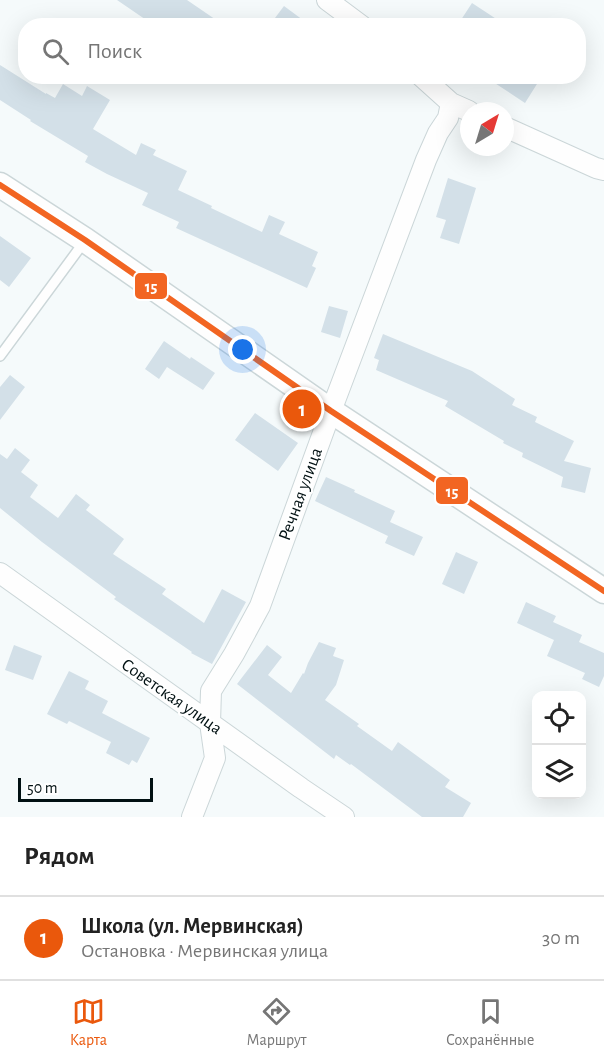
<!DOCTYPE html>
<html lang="ru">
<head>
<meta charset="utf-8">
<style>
  :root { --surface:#fff; --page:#f2f2f2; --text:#222; --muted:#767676; --line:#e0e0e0; --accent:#ea580c }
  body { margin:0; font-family:"Alegreya Sans",sans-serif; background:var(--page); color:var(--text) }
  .controls { position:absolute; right:18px; bottom:18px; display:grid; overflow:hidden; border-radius:12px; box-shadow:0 6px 24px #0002 }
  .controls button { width:54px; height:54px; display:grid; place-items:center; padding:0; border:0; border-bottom:2px solid var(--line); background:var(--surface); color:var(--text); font:30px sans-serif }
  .compass { position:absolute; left:460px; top:102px; width:54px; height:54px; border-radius:50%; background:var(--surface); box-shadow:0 6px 24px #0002; rotate:38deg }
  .scale { position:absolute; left:18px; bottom:15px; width:135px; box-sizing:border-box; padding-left:6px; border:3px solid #011012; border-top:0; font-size:16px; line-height:21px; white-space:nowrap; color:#011012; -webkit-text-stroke:4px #fff; paint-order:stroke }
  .you { position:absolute; left:243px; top:350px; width:21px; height:21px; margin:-15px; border:4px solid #fff; border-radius:50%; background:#1a73e8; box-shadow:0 0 0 9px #1a73e833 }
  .badge { display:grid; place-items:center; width:39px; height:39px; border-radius:50%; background:var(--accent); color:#fff; font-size:20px; font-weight:700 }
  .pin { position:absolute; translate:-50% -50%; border:3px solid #fff; box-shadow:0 2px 6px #0006 }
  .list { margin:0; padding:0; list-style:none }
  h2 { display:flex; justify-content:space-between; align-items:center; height:78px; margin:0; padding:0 24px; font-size:26px }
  h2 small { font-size:20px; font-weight:400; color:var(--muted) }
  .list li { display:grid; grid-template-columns:39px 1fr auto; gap:18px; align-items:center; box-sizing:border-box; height:84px; padding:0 24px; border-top:2px solid var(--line) }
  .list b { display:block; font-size:22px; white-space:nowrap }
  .list p { margin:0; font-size:20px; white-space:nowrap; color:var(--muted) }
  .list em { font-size:20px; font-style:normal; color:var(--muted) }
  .icon { flex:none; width:33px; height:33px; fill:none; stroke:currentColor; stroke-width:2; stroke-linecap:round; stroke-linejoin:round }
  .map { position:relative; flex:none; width:604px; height:817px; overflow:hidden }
  .search { position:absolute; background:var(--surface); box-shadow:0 6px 24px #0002; left:18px; right:18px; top:18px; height:66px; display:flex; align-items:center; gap:15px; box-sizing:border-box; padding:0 21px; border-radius:24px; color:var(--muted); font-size:22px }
  .sheet { height:162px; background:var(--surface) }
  nav { display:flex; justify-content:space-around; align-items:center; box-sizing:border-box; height:84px; border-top:2px solid var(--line); background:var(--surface); font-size:16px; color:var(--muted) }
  nav a { display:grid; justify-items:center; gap:3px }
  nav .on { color:var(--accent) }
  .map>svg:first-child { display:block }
  .building { fill:#d3e0e8 }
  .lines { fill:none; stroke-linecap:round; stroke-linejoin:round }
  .service-casing { stroke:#cbd6d8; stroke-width:12 }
  .minor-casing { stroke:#cbd6d8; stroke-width:22 }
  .tertiary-casing { stroke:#cbd6d8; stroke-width:27 }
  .service { stroke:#fefefe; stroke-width:9 }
  .minor { stroke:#fefefe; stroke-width:20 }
  .tertiary { stroke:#fefefe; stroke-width:24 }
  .bus-1-casing { stroke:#fff; stroke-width:10 }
  .bus-1 { stroke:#f26522; stroke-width:6 }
  .labels { text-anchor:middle; stroke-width:4.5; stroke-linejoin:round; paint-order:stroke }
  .street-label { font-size:18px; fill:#011012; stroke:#fff }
  .line-badge { stroke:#fff; stroke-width:2 }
  .badge-label { font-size:16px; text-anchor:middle; font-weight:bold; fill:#fff }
</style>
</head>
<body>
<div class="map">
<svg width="604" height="817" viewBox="0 0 604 817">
  <rect width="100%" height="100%" fill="#f5fafb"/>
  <path class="building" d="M117,0H187L225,26H155Z
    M472,3L507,26H457Z
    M284,6L311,26H269Z
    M0,65L46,94V93L55,98L63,84L82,96L87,86L110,100L93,129L136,155L141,143L156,150L153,155L187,171L178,190L212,206L211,208L262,232L269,215L285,222L279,234L318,252L312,266L316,268L307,288L176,228L179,222L142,205L148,193L107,174L85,162L88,156L30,121L31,120L0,100Z
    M484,76H542L525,103Z
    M448,178L476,188L459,244L440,238L446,220L436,217Z
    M0,236L31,258L9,287L0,280Z
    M329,306L348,311L340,338L321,332Z
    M383,334L472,371L515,399L512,405L537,417L535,422L574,441L564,461L591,468L585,493L561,487L563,477L522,457L523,453L503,443L504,441L445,406L448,401L376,370L379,360L374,358Z
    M164,341L190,359L191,357L215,373L203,390L167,367L159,379L145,369Z
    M10,375L25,387L0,420V387Z
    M255,413L298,443L278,471L235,440Z
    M15,448L30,460L21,472L38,485L30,497L58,518L76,494L90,505L86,510L124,539L113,554L166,589L162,594L204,623L222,589L246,602L212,664L191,653L192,652L114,599L116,597L42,542L0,508V454L7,459Z
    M326,477L355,490L354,492L395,511L390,522L423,537L414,556L385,543L388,536L315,501Z
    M456,552L478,562L464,594L442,584Z
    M526,602L556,616L553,622L582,635L579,642L604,653V676L599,687L582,679L585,673L547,656L554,640L517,623Z
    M319,642L336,648L333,656L344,660L336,685L325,700L359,724L357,726L392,751L398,742L450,780L445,787L471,803L463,817H422L351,764L350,765L336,755L334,759L237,684L267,645L282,657L268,675L291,693L303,673L304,674L308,663Z
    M14,645L42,656L33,680L5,670Z
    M69,671L89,681L85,689L108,701L102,713L150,738L137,763L132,760L129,765L106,753L111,742L69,721L67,724L47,714Z"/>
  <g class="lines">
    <g class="service-casing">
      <path id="service" d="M0,356L84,242"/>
    </g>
    <g class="minor-casing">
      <path id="minor" d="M327,0L362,26
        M421,76L451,103L469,111
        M505,127L596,168L604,170
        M0,573L301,788L344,817
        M192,817L215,758L210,723L211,691L234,654L260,606L331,411L426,160L438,133L448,118L451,103"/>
    </g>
    <g class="tertiary-casing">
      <path id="tertiary" d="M0,185L85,240L331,411L604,591"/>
    </g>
    <use href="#service" class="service"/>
    <use href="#minor" class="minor"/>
    <use href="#tertiary" class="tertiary"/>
    <g class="bus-1-casing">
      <path id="bus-1" d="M0,185L85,240L331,411L604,591"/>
    </g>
    <use href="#bus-1" class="bus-1"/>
  </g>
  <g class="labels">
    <g class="street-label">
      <text transform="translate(300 494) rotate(-70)" y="6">Речная улица</text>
      <text transform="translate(172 696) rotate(35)" y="6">Советская улица</text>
    </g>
  </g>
  <g class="line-badge">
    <rect x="134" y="272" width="34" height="28" rx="6" fill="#f26522"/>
    <rect x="435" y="476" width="34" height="29" rx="6" fill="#f26522"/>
  </g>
  <g class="badge-label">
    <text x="151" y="292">15</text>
    <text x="452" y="497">15</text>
  </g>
</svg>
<div class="controls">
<button><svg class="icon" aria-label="locate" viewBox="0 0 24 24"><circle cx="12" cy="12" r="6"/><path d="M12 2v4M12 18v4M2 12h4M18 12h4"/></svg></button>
<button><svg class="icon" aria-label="layers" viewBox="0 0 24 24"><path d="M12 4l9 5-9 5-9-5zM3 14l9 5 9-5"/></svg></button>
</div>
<svg class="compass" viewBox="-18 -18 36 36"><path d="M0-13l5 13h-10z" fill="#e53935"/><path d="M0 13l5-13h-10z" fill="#767676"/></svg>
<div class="scale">50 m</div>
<div class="you"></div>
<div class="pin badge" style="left:302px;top:409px">1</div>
<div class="search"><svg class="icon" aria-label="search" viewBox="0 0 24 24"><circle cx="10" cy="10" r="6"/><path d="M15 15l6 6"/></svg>Поиск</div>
</div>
<section class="sheet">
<h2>Рядом<small></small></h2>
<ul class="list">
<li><span class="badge">1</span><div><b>Школа (ул. Мервинская)</b><p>Остановка · Мервинская улица</p></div><em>30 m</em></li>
</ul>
</section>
<nav>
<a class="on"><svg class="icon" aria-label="map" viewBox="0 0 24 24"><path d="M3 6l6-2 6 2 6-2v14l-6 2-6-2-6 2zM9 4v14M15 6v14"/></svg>Карта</a>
<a><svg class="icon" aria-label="directions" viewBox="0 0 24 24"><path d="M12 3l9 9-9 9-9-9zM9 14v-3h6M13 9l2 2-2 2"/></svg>Маршрут</a>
<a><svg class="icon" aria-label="saved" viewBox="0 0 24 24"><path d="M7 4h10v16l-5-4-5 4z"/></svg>Сохранённые</a>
</nav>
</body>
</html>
